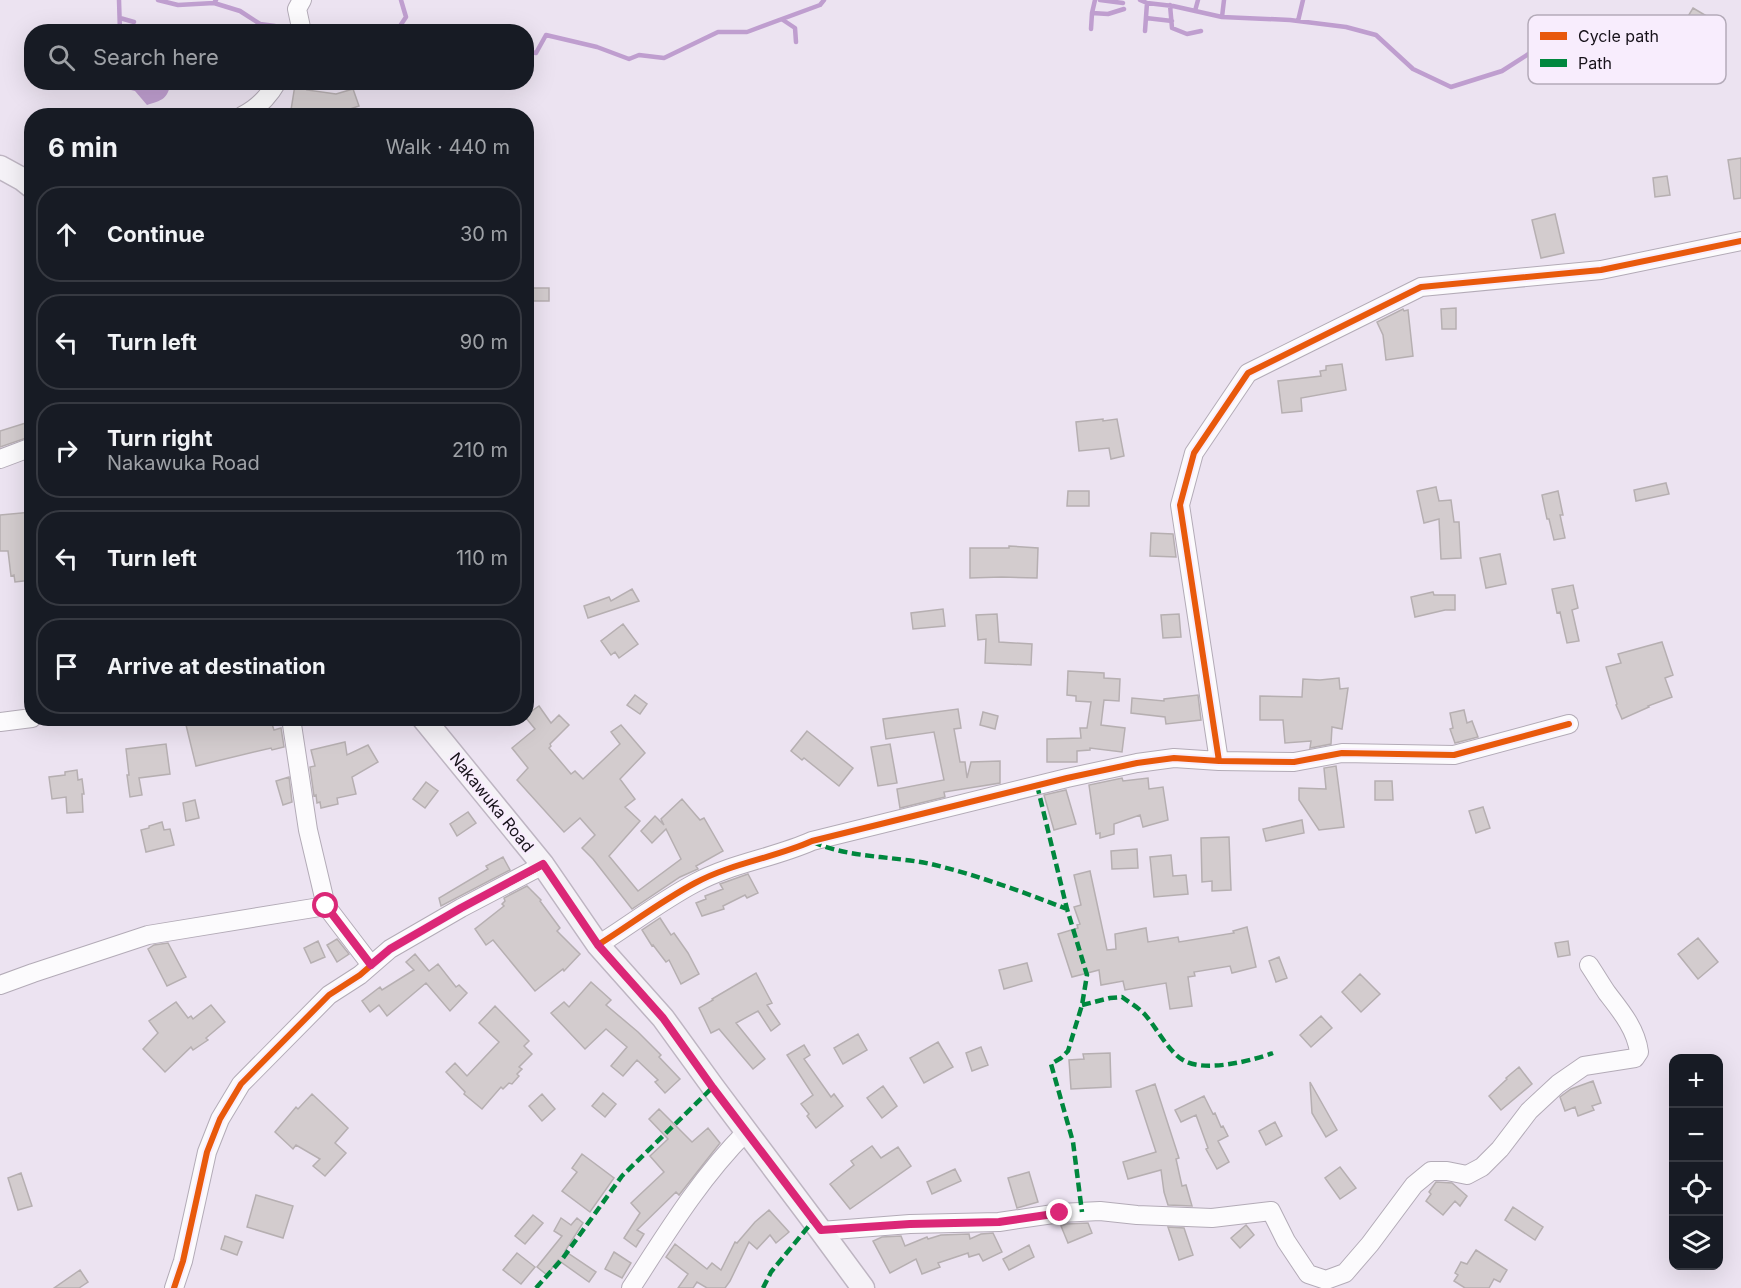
<!DOCTYPE html>
<html lang="en">
<head>
<meta charset="utf-8">
<style>
  :root { --surface:#171b24; --page:#242831; --text:#f1f3f6; --muted:#9ea1a6; --line:#363941 }
  body { margin:0; font-family:Inter,sans-serif; background:var(--page); color:var(--text) }
  .controls { position:absolute; right:18px; bottom:18px; display:grid; overflow:hidden; border-radius:12px; box-shadow:0 6px 24px #0002 }
  .controls button { width:54px; height:54px; display:grid; place-items:center; padding:0; border:0; border-bottom:2px solid var(--line); background:var(--surface); color:var(--text); font:30px sans-serif }
  .stop { position:absolute; width:18px; height:18px; margin:-14px; border:4px solid #db2777; border-radius:50%; background:#fff }
  .stop.end { background:#db2777; border-color:#fff; box-shadow:0 2px 6px #0008 }
  .list { margin:0; padding:0; list-style:none }
  h2 { display:flex; justify-content:space-between; align-items:center; height:78px; margin:0; padding:0 24px; font-size:26px }
  h2 small { font-size:20px; font-weight:400; color:var(--muted) }
  .list li { display:grid; grid-template-columns:39px 1fr auto; gap:18px; align-items:center; box-sizing:border-box; height:96px; margin:0 12px 12px; padding:0 12px; border:2px solid var(--line); border-radius:24px }
  .list b { display:block; font-size:22px; white-space:nowrap }
  .list p { margin:0; font-size:20px; white-space:nowrap; color:var(--muted) }
  .list em { font-size:20px; font-style:normal; color:var(--muted) }
  .icon { flex:none; width:33px; height:33px; fill:none; stroke:currentColor; stroke-width:2; stroke-linecap:round; stroke-linejoin:round }
  .map { position:relative; flex:none; width:1741px; height:1288px; overflow:hidden }
  .search { position:absolute; background:var(--surface); box-shadow:0 6px 24px #0002; left:24px; top:24px; width:510px; height:66px; display:flex; align-items:center; gap:15px; box-sizing:border-box; padding:0 21px; border-radius:24px; color:var(--muted); font-size:22px }
  .panel { position:absolute; background:var(--surface); box-shadow:0 6px 24px #0002; left:24px; top:108px; width:510px; height:618px; border-radius:24px }
  .map>svg:first-child { display:block }
  .water { fill:#bf9ecf }
  .lines { fill:none; stroke-linecap:round; stroke-linejoin:round }
  .stream { stroke:#bf9ecf; stroke-width:4.5 }
  .building { fill:#d3ccce; stroke:#b6afb1; stroke-width:1.5 }
  .minor-casing { stroke:#b3abb7; stroke-width:20 }
  .major-casing { stroke:#beb5c2; stroke-width:25 }
  .minor { stroke:#fcfbfd; stroke-width:18 }
  .major { stroke:#f5f2f7; stroke-width:22 }
  .quiet { stroke:#00873e; stroke-width:4.5; stroke-dasharray:9 4.5; stroke-linecap:butt }
  .cycleway-casing { stroke:#f8edfd; stroke-width:10 }
  .cycleway { stroke:#e8590c; stroke-width:6 }
  .route { stroke:#db2777; stroke-width:8 }
  .labels { text-anchor:middle; stroke-width:5; stroke-linejoin:round; paint-order:stroke }
  .street-label { font-size:16px; fill:#17121a; stroke:#f8edfd }
  .key { fill:#f8edfd; stroke:#b4abb9; stroke-width:1.5 }
  .key-label { font-size:16px; fill:#17121a }
</style>
</head>
<body>
<div class="map">
<svg width="1741" height="1288" viewBox="0 0 1741 1288">
  <rect width="100%" height="100%" fill="#ece3f1"/>
  <path class="water" d="M124,83H171C167,99 163,100 147,105L135,91L127,89Z"/>
  <g class="lines">
    <path class="stream" d="M119,0L120,32
      M158,0L178,5L214,3
      M216,0L214,3L240,11L260,24L275,26L290,32
      M1100,0L1123,3
      M1140,0L1147,3L1173,6L1222,17L1290,20L1346,27L1376,35L1413,69L1451,87L1502,71L1530,53L1581,51L1620,59L1654,71
      M1170,5L1172,28L1187,34L1201,31
      M1195,11L1198,0
      M1092,13L1108,14L1124,9
      M1222,17L1224,0
      M120,18L134,22
      M1146,18L1172,21
      M783,20L795,28L796,42
      M1298,21L1303,0
      M1091,29L1092,13L1095,0
      M1145,31L1147,3
      M396,32L406,17L401,0
      M526,51L536,53L546,35L597,47L629,59L639,55L664,58L718,32H747L820,5L824,0"/>
  </g>
  <path class="building" d="M1693,8L1710,18L1696,43L1678,33Z
    M295,85L308,87L307,90L336,94L353,89L359,106L329,116L291,110Z
    M1741,158V198L1734,199L1728,160Z
    M1667,176L1670,195L1655,197L1653,178Z
    M1555,214L1564,253L1541,258L1532,220Z
    M528,288H549V301H528Z
    M1456,308V329H1442L1441,309Z
    M1403,309L1404,311L1408,310L1413,356L1386,360L1383,335L1377,322Z
    M1342,364L1346,390L1301,398L1302,411L1282,413L1278,381L1321,376L1320,371L1326,370V366Z
    M1103,419V421L1117,419L1124,456L1111,459L1109,448L1079,451L1076,422Z
    M32,421V436L0,447V431Z
    M1666,483L1669,494L1636,501L1634,490Z
    M1436,487L1439,501L1451,500L1454,522H1459L1461,558L1441,559L1439,519L1424,523L1417,491Z
    M1068,491H1089V506H1067Z
    M1558,491L1563,515H1560L1565,538L1554,540L1549,519H1547L1542,495Z
    M32,512V549H30L32,580L15,582L14,575L11,576L8,551H0V515Z
    M1151,533L1173,534L1176,557L1150,556Z
    M1009,546L1038,548L1037,578L1002,577L970,578V548H1009Z
    M1500,554L1506,584L1486,588L1480,558Z
    M1573,585L1578,608L1572,610L1579,641L1567,643L1560,612L1557,613L1552,589Z
    M632,589L639,601L588,618L584,606L609,597L611,601Z
    M1433,592L1434,595H1455V610H1445L1415,617L1411,597Z
    M943,609L945,626L913,629L911,613Z
    M997,614L999,642L1032,644L1031,665L985,663L986,639L978,640L976,615Z
    M1179,614L1181,637L1163,638L1161,615Z
    M623,624L638,644L619,658L615,652L611,655L601,641Z
    M1662,642L1673,675L1665,678L1672,697L1648,706L1649,707L1622,719L1616,705L1617,704L1606,667L1621,663L1618,654Z
    M1068,671L1104,673V678L1120,679L1119,701L1104,700L1101,725L1125,728L1122,752L1090,748V750L1077,751V762H1047V739L1081,738L1080,728H1087L1091,702L1076,701V696L1067,695Z
    M1339,678L1340,689L1348,688L1342,729L1332,727L1331,744L1310,748L1311,741L1285,743L1283,720H1260V696L1302,697L1303,679L1320,680Z
    M635,695L647,704L640,714L627,705Z
    M1198,695L1201,720L1166,724L1165,717L1131,713L1132,698L1164,701V699Z
    M539,706L551,723L559,715L569,725L550,744L551,746L549,748L571,774L575,771L583,779L620,744L611,732L621,725L645,753L620,779L635,799L625,807L640,821L609,856L638,891L681,859L666,829L652,843L641,831L655,816L664,825L661,819L682,799L700,820L704,818L723,851L696,866L698,869L680,877L632,909L593,859L582,848L595,835L580,818L564,832L517,780L528,768L512,748L535,729L526,718V715Z
    M958,709L961,728L954,729L960,762H965L967,778L971,762L1000,761V783L944,792L945,797L900,808L897,789L944,780L934,732L886,739L883,719Z
    M1464,710L1467,723L1472,721L1478,737L1455,743L1450,729L1453,728L1450,713Z
    M983,712L998,716L995,729L980,725Z
    M212,718H270L274,730L281,728L284,747L272,750L271,748L196,766L186,725Z
    M807,731L853,768L839,786L804,758L802,760L791,751Z
    M345,742L347,755L368,745L378,762L352,777L356,794L337,798L338,804L321,808L320,802L317,803L316,795L314,796L310,767L315,766L311,750Z
    M166,744L170,774L139,778L142,795L130,797L127,775H129L126,749Z
    M890,744L897,783L878,786L871,747Z
    M1336,766L1344,827L1319,830L1299,800V788L1326,789L1324,768Z
    M77,770L78,780L82,779L84,794H82L83,812L67,813L66,797L52,799L49,777L65,775V772Z
    M289,777L292,802L283,805L276,781Z
    M1122,778L1123,781L1148,778L1149,789L1163,787L1168,820L1143,827L1140,815L1114,824V834L1100,838V833L1096,834L1089,785Z
    M1375,781H1392L1393,800H1375Z
    M426,782L438,791L425,808L413,799Z
    M1066,790L1076,824L1054,830L1044,795Z
    M195,800L199,818L186,821L183,803Z
    M1483,807L1490,828L1476,833L1469,811Z
    M468,812L476,823L457,836L450,824Z
    M1302,820L1304,833L1266,841L1263,829Z
    M162,822L164,830L170,829L174,845L146,852L141,830L149,828V826Z
    M1229,837L1231,890L1212,891V881L1202,882L1201,838Z
    M1137,849L1138,868L1112,869L1111,851Z
    M1171,855L1173,876L1186,875L1188,894L1154,897L1150,857Z
    M503,857L510,870L441,906L439,898L488,869L486,866Z
    M1090,871L1107,950L1116,949L1115,934L1146,928L1148,942L1178,937L1179,942L1234,933L1233,931L1247,927L1256,967L1232,973L1230,966L1194,972L1195,976L1188,977L1192,1006L1170,1009L1166,983L1125,990L1123,981L1101,985L1099,970L1072,977L1058,934L1078,928L1077,925L1080,924L1074,907L1081,905L1074,875Z
    M748,874L758,893L747,898L745,895L723,906L724,909L702,916L696,903L706,899L705,896L723,889L720,884Z
    M527,886L541,900L540,901L560,928L557,931L580,954L564,971L563,969L535,991L493,940L486,945L475,929L504,906L502,904L505,901L504,898Z
    M660,918L671,935L674,933L688,953L699,974L681,984L669,960L666,962L653,945L652,946L642,930Z
    M1698,938L1718,962L1698,979L1678,954Z
    M337,939L349,954L337,962L327,945Z
    M318,941L325,957L311,963L304,948Z
    M1568,941L1570,955L1558,957L1555,943Z
    M168,943L186,977L167,986L148,949L154,945Z
    M415,954L429,971L438,964L456,987L459,985L467,993L450,1011L426,983L387,1016L379,1005L370,1012L362,1001L380,987L382,990L414,970L406,962Z
    M1279,957L1287,978L1276,982L1269,961Z
    M1027,963L1032,981L1004,989L999,970Z
    M756,973L772,1003L767,1005L780,1024L771,1031L758,1011L736,1023L765,1059L753,1069L719,1029L711,1033L699,1008L713,1000L712,999Z
    M1360,974L1380,994L1361,1012L1342,992Z
    M591,982L611,1000L606,1005L638,1032L661,1055L659,1057L680,1079L665,1093L655,1082L658,1080L637,1060L623,1076L611,1066L627,1047L606,1029L585,1049L551,1013L564,1002L569,1007Z
    M176,1002L188,1018L191,1016L193,1019L211,1005L225,1022L206,1038L208,1040L193,1050L191,1047L165,1072L143,1049L158,1033L149,1021Z
    M495,1006L529,1041L524,1046L532,1054L519,1067L522,1069L517,1074L519,1076L512,1084L509,1083L503,1089L501,1087L482,1109L464,1094L465,1092L446,1072L455,1063L467,1076L499,1042L479,1023Z
    M1321,1016L1332,1028L1311,1047L1300,1035Z
    M858,1034L867,1050L843,1064L834,1048Z
    M938,1042L953,1067L924,1083L910,1058Z
    M804,1045L810,1055L804,1059L831,1097L834,1094L843,1106L816,1128L807,1116L809,1114L801,1104L813,1095L787,1055Z
    M981,1047L988,1065L972,1071L966,1053Z
    M1110,1053L1111,1087L1071,1089L1069,1060L1084,1059L1083,1054Z
    M1519,1067L1532,1084L1501,1110L1489,1096L1507,1079L1506,1078Z
    M1593,1081L1601,1103L1592,1106L1594,1110L1578,1116L1575,1107L1565,1111L1560,1097L1571,1089Z
    M1310,1082L1337,1130L1326,1137L1312,1113Z
    M1155,1084L1179,1158L1176,1159L1182,1186L1186,1185L1192,1206L1168,1205L1164,1192L1161,1170L1128,1179L1123,1162L1156,1152L1136,1091Z
    M883,1086L897,1106L882,1118L867,1098Z
    M603,1093L616,1104L605,1117L592,1106Z
    M312,1094L348,1128L335,1143L346,1153L325,1176L313,1166L320,1159L296,1145L293,1149L275,1132L296,1107L298,1109Z
    M542,1094L555,1109L542,1121L529,1106Z
    M1204,1096L1213,1114L1215,1113L1221,1127L1223,1126L1228,1136L1218,1141L1229,1162L1217,1169L1206,1149L1208,1148L1196,1115L1181,1122L1175,1110Z
    M659,1109L692,1142L708,1128L720,1143L679,1195L676,1192L637,1230L644,1234L636,1247L624,1238L640,1213L631,1203L664,1172L650,1156L668,1139L649,1119Z
    M1275,1122L1282,1136L1266,1145L1259,1131Z
    M872,1146L881,1158L898,1147L911,1166L850,1209L830,1184L854,1165L851,1161Z
    M582,1154L614,1178L590,1212L562,1191L577,1172L572,1168Z
    M1340,1167L1356,1188L1340,1199L1325,1178Z
    M955,1169L961,1181L932,1194L927,1182Z
    M1029,1172L1038,1202L1017,1208L1008,1178Z
    M21,1173L32,1206L18,1210L8,1178Z
    M1436,1182L1452,1183L1467,1196L1460,1206L1455,1201L1443,1215L1426,1201L1431,1194L1429,1192Z
    M256,1195L293,1206L283,1238L247,1227Z
    M1513,1207L1543,1227L1535,1240L1505,1220Z
    M769,1210L789,1232L776,1243L770,1235L757,1249L749,1242L730,1281L725,1288H707L697,1282L693,1288H678L688,1274L666,1257L675,1244L707,1269L712,1263L721,1270L735,1242L737,1243L755,1222Z
    M533,1215L543,1223L525,1244L515,1236Z
    M561,1218L571,1225L577,1218L583,1223L565,1251L596,1272L589,1282L558,1260L547,1275L537,1267L562,1236L554,1231Z
    M1088,1223L1092,1233L1068,1243L1061,1226L1066,1224Z
    M1246,1225L1254,1235L1240,1248L1231,1238Z
    M1168,1227L1184,1228L1193,1255L1179,1260Z
    M993,1233L1002,1252L983,1261L979,1254L969,1257L968,1253L938,1263L940,1267L922,1274L916,1259L890,1273L873,1241L882,1237L901,1236L905,1246L927,1237L928,1239L941,1235L969,1234L970,1239L981,1234Z
    M225,1236L242,1242L237,1255L221,1249Z
    M1029,1245L1034,1257L1009,1270L1003,1259Z
    M1476,1250L1507,1270L1500,1282L1494,1279L1489,1288H1465L1454,1281L1458,1275L1455,1273L1461,1262L1467,1264Z
    M614,1252L631,1263L622,1278L605,1269Z
    M517,1253L535,1267L521,1284L503,1270Z
    M80,1270L88,1282L79,1288H54Z"/>
  <g class="lines">
    <g class="minor-casing">
      <path id="minor" d="M302,0L297,9L302,32
        M242,116C256,109 269,96 277,82
        M0,459L32,447
        M291,718L308,830L326,906L371,965
        M0,722L32,718
        M1219,761L1180,505L1194,453L1248,373L1421,287L1601,270L1741,241
        M598,945C630,925 661,901 695,883C732,863 774,858 812,841L1067,778L1137,763L1174,758L1219,761L1294,762L1342,753L1454,755L1569,724
        M0,985L33,973L148,935L326,906
        M821,1231L910,1224L999,1222L1060,1213L1100,1211L1137,1215L1212,1218L1271,1211L1286,1241L1308,1274L1326,1280L1345,1273L1370,1244L1414,1185L1431,1171H1447L1467,1175L1482,1167L1500,1149L1529,1111L1558,1084L1584,1066L1635,1058L1639,1052C1636,1029 1621,1011 1607,993C1601,984 1595,974 1589,965
        M174,1288L183,1261L207,1152L220,1119L241,1084L329,995L360,975L390,949L461,908L543,865
        M631,1288C666,1234 700,1178 746,1132"/>
    </g>
    <g class="major-casing">
      <path id="major" d="M0,167L22,179L32,187
        M423,718L543,865L598,945L663,1018L713,1087L821,1231L863,1288"/>
    </g>
    <use href="#minor" class="minor"/>
    <use href="#major" class="major"/>
    <path class="quiet" d="M1037,785L1067,909L1087,975L1082,1005L1068,1051L1061,1058L1051,1064L1073,1142L1082,1212
      M813,842C848,858 893,856 931,864C977,875 1023,892 1067,909
      M1082,1005L1110,998L1122,997C1130,1003 1141,1009 1147,1017C1157,1029 1169,1052 1183,1060C1204,1073 1251,1061 1273,1053
      M536,1288L563,1258L622,1176L713,1087
      M763,1288L771,1272L813,1221"/>
    <g class="cycleway-casing">
      <path id="cycleway" d="M1219,761L1180,505L1194,453L1248,373L1421,287L1601,270L1741,241
        M598,945C630,925 661,901 695,883C732,863 774,858 812,841L1067,778L1137,763L1174,758L1219,761L1294,762L1342,753L1454,755L1569,724
        M174,1288L183,1261L207,1152L220,1119L241,1084L329,995L360,975L390,949L461,908L543,865"/>
    </g>
    <use href="#cycleway" class="cycleway"/>
  </g>
  <g class="lines">
    <path class="route" d="M326,906L371,965L390,949L461,908L543,864L598,945L663,1018L713,1088L821,1230L910,1224L999,1222L1060,1213"/>
  </g>
  <g class="labels">
    <g class="street-label">
      <text transform="translate(492 802) rotate(51)" y="6">Nakawuka Road</text>
    </g>
  </g>
  <rect x="1528" y="15" width="198" height="69" rx="9" class="key"/>
  <rect x="1540" y="32" width="27" height="8" fill="#e8590c"/>
  <rect x="1540" y="59" width="27" height="8" fill="#00873e"/>
  <g class="key-label">
    <text x="1578" y="42">Cycle path</text>
    <text x="1578" y="69">Path</text>
  </g>
</svg>
<div class="controls">
<button>+</button>
<button>−</button>
<button><svg class="icon" aria-label="locate" viewBox="0 0 24 24"><circle cx="12" cy="12" r="6"/><path d="M12 2v4M12 18v4M2 12h4M18 12h4"/></svg></button>
<button><svg class="icon" aria-label="layers" viewBox="0 0 24 24"><path d="M12 4l9 5-9 5-9-5zM3 14l9 5 9-5"/></svg></button>
</div>
<div class="stop" style="left:326px;top:906px"></div>
<div class="stop end" style="left:1060px;top:1213px"></div>
<div class="search"><svg class="icon" aria-label="search" viewBox="0 0 24 24"><circle cx="10" cy="10" r="6"/><path d="M15 15l6 6"/></svg>Search here</div>
<section class="panel">
<h2>6 min<small>Walk · 440 m</small></h2>
<ul class="list">
<li><svg class="icon" aria-label="ahead" viewBox="0 0 24 24"><path d="M12 20V5M6 11l6-6 6 6"/></svg><div><b>Continue</b></div><em>30 m</em></li>
<li><svg class="icon" aria-label="left" viewBox="0 0 24 24"><path d="M17 20v-9H6M10 6l-5 5 5 5"/></svg><div><b>Turn left</b></div><em>90 m</em></li>
<li><svg class="icon" aria-label="right" viewBox="0 0 24 24"><path d="M7 20v-9h11M14 6l5 5-5 5"/></svg><div><b>Turn right</b><p>Nakawuka Road</p></div><em>210 m</em></li>
<li><svg class="icon" aria-label="left" viewBox="0 0 24 24"><path d="M17 20v-9H6M10 6l-5 5 5 5"/></svg><div><b>Turn left</b></div><em>110 m</em></li>
<li><svg class="icon" aria-label="arrive" viewBox="0 0 24 24"><path d="M6 21V4h12l-3 4 3 4H6"/></svg><div><b>Arrive at destination</b></div></li>
</ul>
</section>
</div>
</body>
</html>
